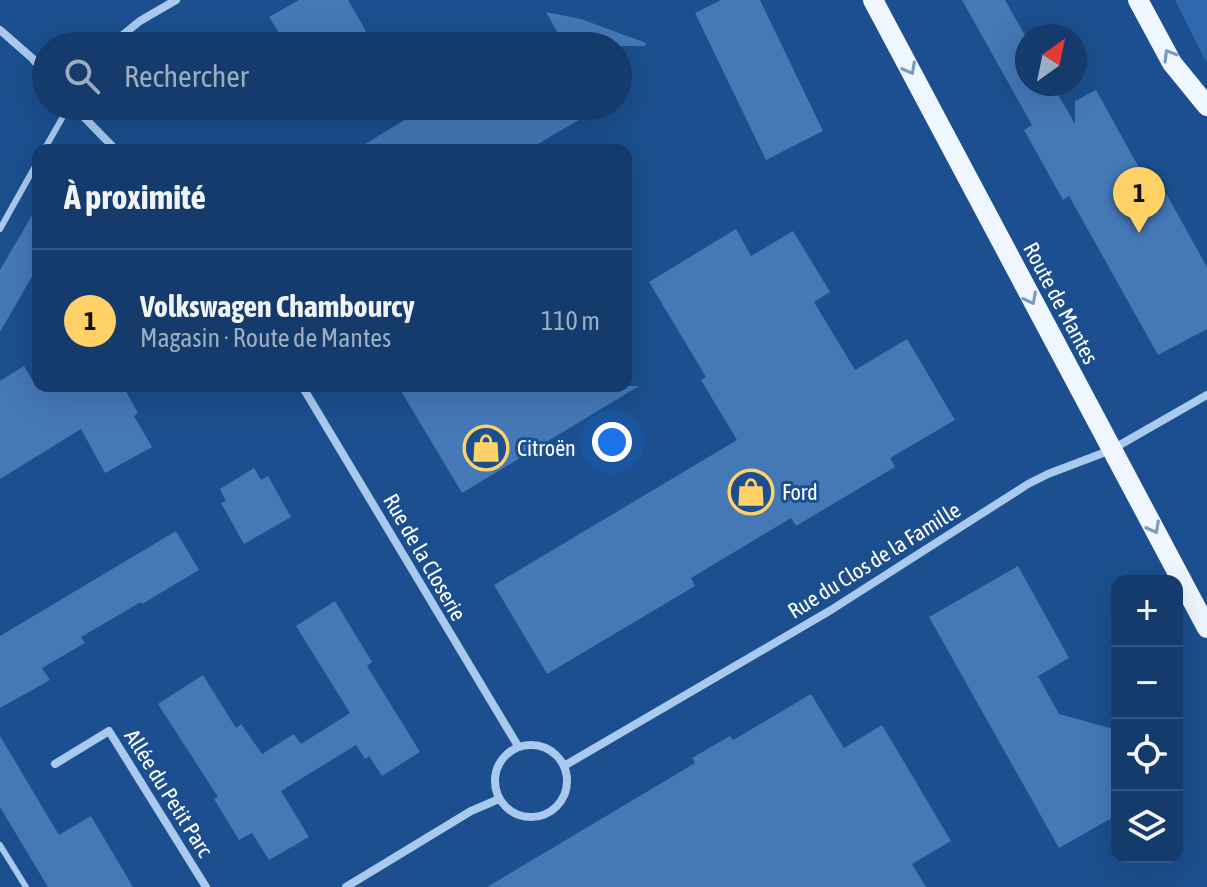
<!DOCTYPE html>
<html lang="fr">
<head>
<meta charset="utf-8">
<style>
  :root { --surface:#143b6b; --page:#1d4271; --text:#f1f3f6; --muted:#9dadc1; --line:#33557e; --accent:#ffd166 }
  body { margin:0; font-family:"Asap Condensed",sans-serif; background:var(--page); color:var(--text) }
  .controls { position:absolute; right:24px; bottom:24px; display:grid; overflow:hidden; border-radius:16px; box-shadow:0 8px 32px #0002 }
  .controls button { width:72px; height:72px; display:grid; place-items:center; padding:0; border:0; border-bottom:2px solid var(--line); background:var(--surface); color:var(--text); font:40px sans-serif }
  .compass { position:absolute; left:1015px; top:24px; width:72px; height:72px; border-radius:50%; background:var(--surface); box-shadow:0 8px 32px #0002; rotate:33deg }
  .you { position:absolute; left:612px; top:442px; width:28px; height:28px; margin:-20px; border:6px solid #fff; border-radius:50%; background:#1a73e8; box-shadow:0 0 0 12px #1a73e833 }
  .badge { display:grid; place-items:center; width:52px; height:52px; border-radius:50%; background:var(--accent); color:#111; font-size:26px; font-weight:700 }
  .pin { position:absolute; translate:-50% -66px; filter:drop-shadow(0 2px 4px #0008) }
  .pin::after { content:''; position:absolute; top:42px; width:28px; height:24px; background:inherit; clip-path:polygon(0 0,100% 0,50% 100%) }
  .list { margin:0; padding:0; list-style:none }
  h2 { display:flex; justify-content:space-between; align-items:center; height:104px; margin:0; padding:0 32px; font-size:34px }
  h2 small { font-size:26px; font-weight:400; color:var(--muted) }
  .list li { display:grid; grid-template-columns:52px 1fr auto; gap:24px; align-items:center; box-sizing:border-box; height:144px; padding:0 32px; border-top:2px solid var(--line) }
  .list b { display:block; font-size:30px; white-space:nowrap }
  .list p { margin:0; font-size:26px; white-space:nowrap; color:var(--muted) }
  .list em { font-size:26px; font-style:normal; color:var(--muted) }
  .icon { flex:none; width:44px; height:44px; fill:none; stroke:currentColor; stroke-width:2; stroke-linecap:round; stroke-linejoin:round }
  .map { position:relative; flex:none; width:1207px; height:887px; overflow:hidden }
  .search { position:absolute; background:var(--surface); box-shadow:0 8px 32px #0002; left:32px; top:32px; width:600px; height:88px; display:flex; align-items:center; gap:20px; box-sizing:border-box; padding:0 28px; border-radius:44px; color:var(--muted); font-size:30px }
  .panel { position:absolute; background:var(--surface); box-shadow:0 8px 32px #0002; left:32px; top:144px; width:600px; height:248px; border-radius:16px }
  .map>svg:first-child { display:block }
  .green { fill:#2e69ad }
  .building { fill:#4478b7 }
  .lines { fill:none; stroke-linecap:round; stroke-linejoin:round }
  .service { stroke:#a9c9ee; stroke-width:6 }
  .minor { stroke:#a9c9ee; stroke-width:8 }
  .primary { stroke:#f0f6ff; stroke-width:20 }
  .oneway { stroke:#7b9ac1 }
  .labels { text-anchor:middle; stroke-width:6; stroke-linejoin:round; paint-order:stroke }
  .street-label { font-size:22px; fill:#fff; stroke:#1b4f8f }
  .poi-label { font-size:22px; fill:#fff; stroke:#1b4f8f; text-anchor:start }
</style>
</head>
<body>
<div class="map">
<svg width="1207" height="887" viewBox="0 0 1207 887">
  <rect width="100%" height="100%" fill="#1b4f8f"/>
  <path class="green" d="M1175,0H1207V61L1204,58Z"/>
  <path class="building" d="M299,0H348L366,31L341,46H287L269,17Z
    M721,0H760L823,131L766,160L695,13Z
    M962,0H1005L1027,39V84H1052L1075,124V101L1096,90L1153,193L1163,188L1207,267V329L1158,355L1069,196L1063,200L1024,130L1032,125Z
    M546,12L581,19L646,43L645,46H565Z
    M428,106H602L528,150H355Z
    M38,205V266L0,332V270Z
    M736,229L751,256L793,231L830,292L814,302L855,370L907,339L955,420L890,458L895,467L796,526L791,518L691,578L695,586L547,674L494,585L737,440L701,380L706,377L649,282Z
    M24,366L36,386H123L138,413L134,416L152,447L105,473L81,429L0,479V381Z
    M398,386H639L462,493Z
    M254,468L261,480L268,476L291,517L244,544L221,503L226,501L220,489Z
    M176,531L199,570L142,604L141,602L81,637L85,643L42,668L50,680L0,708V636Z
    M1018,566L1069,658L1038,676L1059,714L1117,730V815L1059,848L929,617Z
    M335,601L372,662L367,666L420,752L382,776L369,756L365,759L356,745L281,791L309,837L269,860L252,833L239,840L214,799L218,797L158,704L203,675L236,728L241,724L262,754L294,734L301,744L350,713L296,626Z
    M811,694L844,748L882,725L951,841L912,864L926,887H487L695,763L692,758L730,736L733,740Z
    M0,736L59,835L91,816L133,887H48L0,807Z"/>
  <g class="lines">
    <path class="service" d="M44,150L69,106
      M0,229L38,161
      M0,845L26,887"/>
    <path class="minor" d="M0,30L32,58L46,74
      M109,46L140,21L176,0
      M73,106L116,150
      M302,386L518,746
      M495 781a36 36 0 1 1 72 0a36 36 0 1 1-72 0Z
      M55,764L109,731L206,887
      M564,766L831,610L1028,484L1048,474L1111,450L1207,395
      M346,887L471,811L499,799"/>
    <path class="primary" d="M873,0L1207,628
      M1138,0L1172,63L1207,106"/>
  </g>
  <defs><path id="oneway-chevron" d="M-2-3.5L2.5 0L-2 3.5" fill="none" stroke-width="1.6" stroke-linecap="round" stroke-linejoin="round" transform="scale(2)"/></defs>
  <g class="oneway">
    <use href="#oneway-chevron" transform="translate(1169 55) rotate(-121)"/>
    <use href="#oneway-chevron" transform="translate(910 69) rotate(62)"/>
    <use href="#oneway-chevron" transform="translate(1031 299) rotate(62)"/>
    <use href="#oneway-chevron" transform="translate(1154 528) rotate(62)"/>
  </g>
  <defs>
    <g id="shop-ring" transform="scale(2.3)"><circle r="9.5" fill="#1b4f8f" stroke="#ffd166" stroke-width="1.5"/><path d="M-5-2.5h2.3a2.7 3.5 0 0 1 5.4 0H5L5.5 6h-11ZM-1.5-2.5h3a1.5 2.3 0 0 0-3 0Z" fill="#ffd166"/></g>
  </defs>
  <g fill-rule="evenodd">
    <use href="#shop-ring" x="486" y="448"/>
    <use href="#shop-ring" x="751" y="492"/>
  </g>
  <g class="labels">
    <g class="street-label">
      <text transform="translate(1061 303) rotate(62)" y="8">Route de Mantes</text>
      <text transform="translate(425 557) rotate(60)" y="8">Rue de la Closerie</text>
      <text transform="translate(874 560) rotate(-32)" y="8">Rue du Clos de la Famille</text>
      <text transform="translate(169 793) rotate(58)" y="8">Allée du Petit Parc</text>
    </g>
    <g class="poi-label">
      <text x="517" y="456">Citroën</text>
      <text x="782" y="500">Ford</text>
    </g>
  </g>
</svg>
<div class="controls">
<button>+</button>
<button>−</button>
<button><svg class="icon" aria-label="locate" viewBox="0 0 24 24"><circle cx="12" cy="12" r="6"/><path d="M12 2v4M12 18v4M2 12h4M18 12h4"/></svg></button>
<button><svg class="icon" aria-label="layers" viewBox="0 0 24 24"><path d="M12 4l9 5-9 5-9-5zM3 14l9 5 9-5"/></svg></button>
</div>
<svg class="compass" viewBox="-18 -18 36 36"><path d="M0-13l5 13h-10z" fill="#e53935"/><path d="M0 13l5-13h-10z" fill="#9dadc1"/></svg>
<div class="you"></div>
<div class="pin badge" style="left:1139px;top:233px">1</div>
<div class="search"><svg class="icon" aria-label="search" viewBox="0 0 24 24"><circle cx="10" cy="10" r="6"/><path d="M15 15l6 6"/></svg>Rechercher</div>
<section class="panel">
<h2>À proximité<small></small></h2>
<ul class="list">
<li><span class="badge">1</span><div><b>Volkswagen Chambourcy</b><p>Magasin · Route de Mantes</p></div><em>110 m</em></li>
</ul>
</section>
</div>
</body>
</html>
